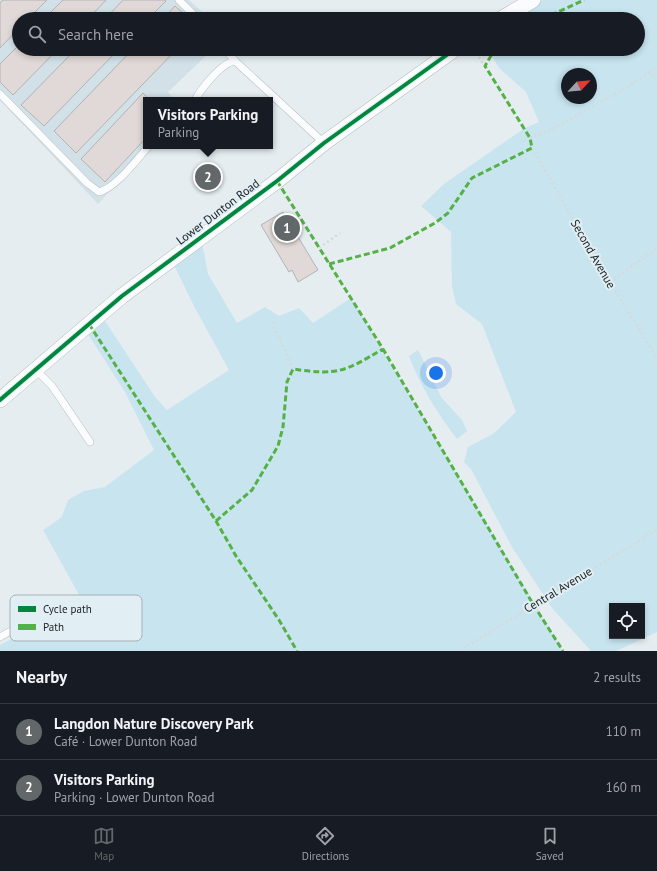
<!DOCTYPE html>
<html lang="en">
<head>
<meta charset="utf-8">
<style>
  :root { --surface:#171b24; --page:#20242c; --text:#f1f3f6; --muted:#9ea1a6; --line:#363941; --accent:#62686a }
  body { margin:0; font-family:"PT Sans",sans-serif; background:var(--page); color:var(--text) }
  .controls { position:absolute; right:12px; bottom:12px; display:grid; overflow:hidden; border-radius:0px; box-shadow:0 2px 6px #0003 }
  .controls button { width:36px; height:36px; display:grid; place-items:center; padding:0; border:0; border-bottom:1px solid var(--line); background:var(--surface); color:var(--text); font:20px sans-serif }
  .compass { position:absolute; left:561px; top:68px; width:36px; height:36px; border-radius:50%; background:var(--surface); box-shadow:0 2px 6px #0003; rotate:64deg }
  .you { position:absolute; left:436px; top:373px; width:14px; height:14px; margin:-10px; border:3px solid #fff; border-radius:50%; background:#1a73e8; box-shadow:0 0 0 6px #1a73e833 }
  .badge { display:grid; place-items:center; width:26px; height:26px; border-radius:50%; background:var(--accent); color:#fff; font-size:13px; font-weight:700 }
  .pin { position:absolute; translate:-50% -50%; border:2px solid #fff; box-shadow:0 1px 4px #0006 }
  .popup { position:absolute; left:143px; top:97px; width:130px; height:52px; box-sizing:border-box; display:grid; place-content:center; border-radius:0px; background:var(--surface); filter:drop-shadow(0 1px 3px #0005); font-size:13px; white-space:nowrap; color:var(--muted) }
  .popup b { font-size:15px; color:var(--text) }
  .popup::after { content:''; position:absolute; left:50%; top:100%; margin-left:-8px; border:8px solid transparent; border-top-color:var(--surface) }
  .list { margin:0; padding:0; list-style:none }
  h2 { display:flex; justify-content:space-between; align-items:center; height:52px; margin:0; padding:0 16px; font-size:17px }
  h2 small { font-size:13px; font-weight:400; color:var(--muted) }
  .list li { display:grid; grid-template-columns:26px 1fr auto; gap:12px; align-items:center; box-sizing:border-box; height:56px; padding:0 16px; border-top:1px solid var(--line) }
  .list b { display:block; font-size:15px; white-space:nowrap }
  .list p { margin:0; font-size:13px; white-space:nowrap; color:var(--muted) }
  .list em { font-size:13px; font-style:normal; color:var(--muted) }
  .icon { flex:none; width:22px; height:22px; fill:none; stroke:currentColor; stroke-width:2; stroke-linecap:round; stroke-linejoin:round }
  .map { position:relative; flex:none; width:657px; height:651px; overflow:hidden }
  .search { position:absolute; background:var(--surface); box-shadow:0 2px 6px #0003; left:12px; right:12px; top:12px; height:44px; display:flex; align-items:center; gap:10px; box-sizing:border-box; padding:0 14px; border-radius:22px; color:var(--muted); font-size:15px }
  .sheet { height:164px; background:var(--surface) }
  nav { display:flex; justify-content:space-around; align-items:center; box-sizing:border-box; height:56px; border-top:1px solid var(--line); background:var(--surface); font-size:11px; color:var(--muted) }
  nav a { display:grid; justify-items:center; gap:2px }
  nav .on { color:var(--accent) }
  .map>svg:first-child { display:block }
  .built { fill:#d1e1e7 }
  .green { fill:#c7e4ef; fill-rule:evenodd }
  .building { fill:#e0d9d7; stroke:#b2b3b4 }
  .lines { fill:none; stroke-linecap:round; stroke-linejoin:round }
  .lane-casing { stroke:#b8bec1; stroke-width:8 }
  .street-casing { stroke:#b8bec1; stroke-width:16 }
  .path { stroke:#d7d9da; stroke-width:2.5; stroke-dasharray:2 3; stroke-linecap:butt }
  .lane { stroke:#fbfcfd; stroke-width:7 }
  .street { stroke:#fbfcfd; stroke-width:15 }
  .quiet { stroke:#55b145; stroke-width:3; stroke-dasharray:6 3; stroke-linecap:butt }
  .cycleway-casing { stroke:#e1eff4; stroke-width:6 }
  .cycleway { stroke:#00873e; stroke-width:4 }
  .labels { text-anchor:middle; stroke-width:4; stroke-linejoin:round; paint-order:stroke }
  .street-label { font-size:12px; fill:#1b2022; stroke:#e1eff4 }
  .key { fill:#e1eff4; stroke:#a6b1b5; stroke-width:1 }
  .key-label { font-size:11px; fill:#1b2022 }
</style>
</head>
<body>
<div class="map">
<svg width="657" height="651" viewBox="0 0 657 651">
  <rect width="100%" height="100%" fill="#e5edf0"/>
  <path class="built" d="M0,0H189L210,19H19V49H213L168,92L174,100H146V146H151L98,204L0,100Z"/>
  <path class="green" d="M533,0H657V632L616,651H591L552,608L512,547L471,469L464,462L468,447L493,434L516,412L482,324L456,304L452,286L451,232L421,206L444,184L525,128L539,122L526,92L499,68L488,49H638V19H501ZM567,74H591V98H567ZM612,606H642V636H612Z
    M201,238L208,274L237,323L265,307L279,316L299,308L313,323L351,298L563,651H0V645L83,602L43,530L62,517L68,500L84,491L105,487L154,450L125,392L84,328L101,315L155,397L167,410L229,370L195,308L170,257Z
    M418,350L441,397L462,420L467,431L457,439C437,413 421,387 409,356Z"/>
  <path class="building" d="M3,0H47L28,19H19V28L0,48V3Z
    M63,0H106L88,19H44Z
    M123,0H165L166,1L148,19H105Z
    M175,6L189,19H163Z
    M19,45V49H58L13,95L0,82V64Z
    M76,49H119L44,126L21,105Z
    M133,49H177L76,153L54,131Z
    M143,93L150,100H146V138L105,182L81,159Z
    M283,212L318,270L298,282L292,270L289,272L261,225Z"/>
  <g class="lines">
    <g class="lane-casing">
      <path id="lane" d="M179,0L198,19
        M225,49L235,61L324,143
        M0,94L87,183L99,192C116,188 137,159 149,146
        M195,100C201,89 222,62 235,61
        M36,370L52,386L90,442
        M0,637L27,622L56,601"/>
    </g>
    <g class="street-casing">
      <path id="street" d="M501,19L533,0
        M0,400L122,296L277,181L324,143L455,49"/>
    </g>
    <path class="path" d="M473,49L485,66
      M649,72L657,80
      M530,138L555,128L624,89L657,67
      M532,148L610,282L657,358
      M319,248L340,233
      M610,282L657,249
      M272,322L293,369
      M459,651L657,530"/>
    <use href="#lane" class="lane"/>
    <use href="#street" class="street"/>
    <path class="quiet" d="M543,19L584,0
      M277,181L383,349L533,604L563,651
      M329,264L390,248L435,223L448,213L472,178L532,148L530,138L485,66L495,49
      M89,324L216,521L236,556L279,620L297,651
      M216,521L252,490L278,446L283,427L287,382L293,369C339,376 345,371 383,349"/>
    <g class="cycleway-casing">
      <path id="cycleway" d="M0,400L122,296L277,181L324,143L455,49"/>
    </g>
    <use href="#cycleway" class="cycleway"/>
  </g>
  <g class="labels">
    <g class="street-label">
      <text transform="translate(218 212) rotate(-37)" y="4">Lower Dunton Road</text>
      <text transform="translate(593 254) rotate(60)" y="4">Second Avenue</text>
      <text transform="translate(558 590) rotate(-31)" y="4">Central Avenue</text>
    </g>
  </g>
  <rect x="10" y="595" width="132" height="46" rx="6" class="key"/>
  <rect x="18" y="606" width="18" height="6" fill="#00873e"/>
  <rect x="18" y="624" width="18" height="6" fill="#55b145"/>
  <g class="key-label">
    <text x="43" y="613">Cycle path</text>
    <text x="43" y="631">Path</text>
  </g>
</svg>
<div class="controls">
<button><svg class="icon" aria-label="locate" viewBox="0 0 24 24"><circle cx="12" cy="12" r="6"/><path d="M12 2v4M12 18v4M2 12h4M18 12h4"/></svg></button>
</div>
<svg class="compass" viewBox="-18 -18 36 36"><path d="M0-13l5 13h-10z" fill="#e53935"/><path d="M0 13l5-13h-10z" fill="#9ea1a6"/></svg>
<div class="you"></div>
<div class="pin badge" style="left:287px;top:228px">1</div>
<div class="pin badge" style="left:208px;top:177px">2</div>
<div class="popup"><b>Visitors Parking</b>Parking</div>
<div class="search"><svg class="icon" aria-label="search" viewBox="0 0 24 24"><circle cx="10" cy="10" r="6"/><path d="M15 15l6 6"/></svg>Search here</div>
</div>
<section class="sheet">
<h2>Nearby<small>2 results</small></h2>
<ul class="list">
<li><span class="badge">1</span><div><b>Langdon Nature Discovery Park</b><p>Café · Lower Dunton Road</p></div><em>110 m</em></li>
<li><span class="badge">2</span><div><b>Visitors Parking</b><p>Parking · Lower Dunton Road</p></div><em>160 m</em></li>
</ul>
</section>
<nav>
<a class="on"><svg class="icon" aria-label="map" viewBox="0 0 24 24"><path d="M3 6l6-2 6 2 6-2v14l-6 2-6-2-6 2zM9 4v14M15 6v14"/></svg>Map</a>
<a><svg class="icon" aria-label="directions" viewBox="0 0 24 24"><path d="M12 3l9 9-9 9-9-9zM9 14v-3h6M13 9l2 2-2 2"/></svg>Directions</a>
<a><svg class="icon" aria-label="saved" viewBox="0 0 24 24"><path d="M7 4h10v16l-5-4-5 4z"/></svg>Saved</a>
</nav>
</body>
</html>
